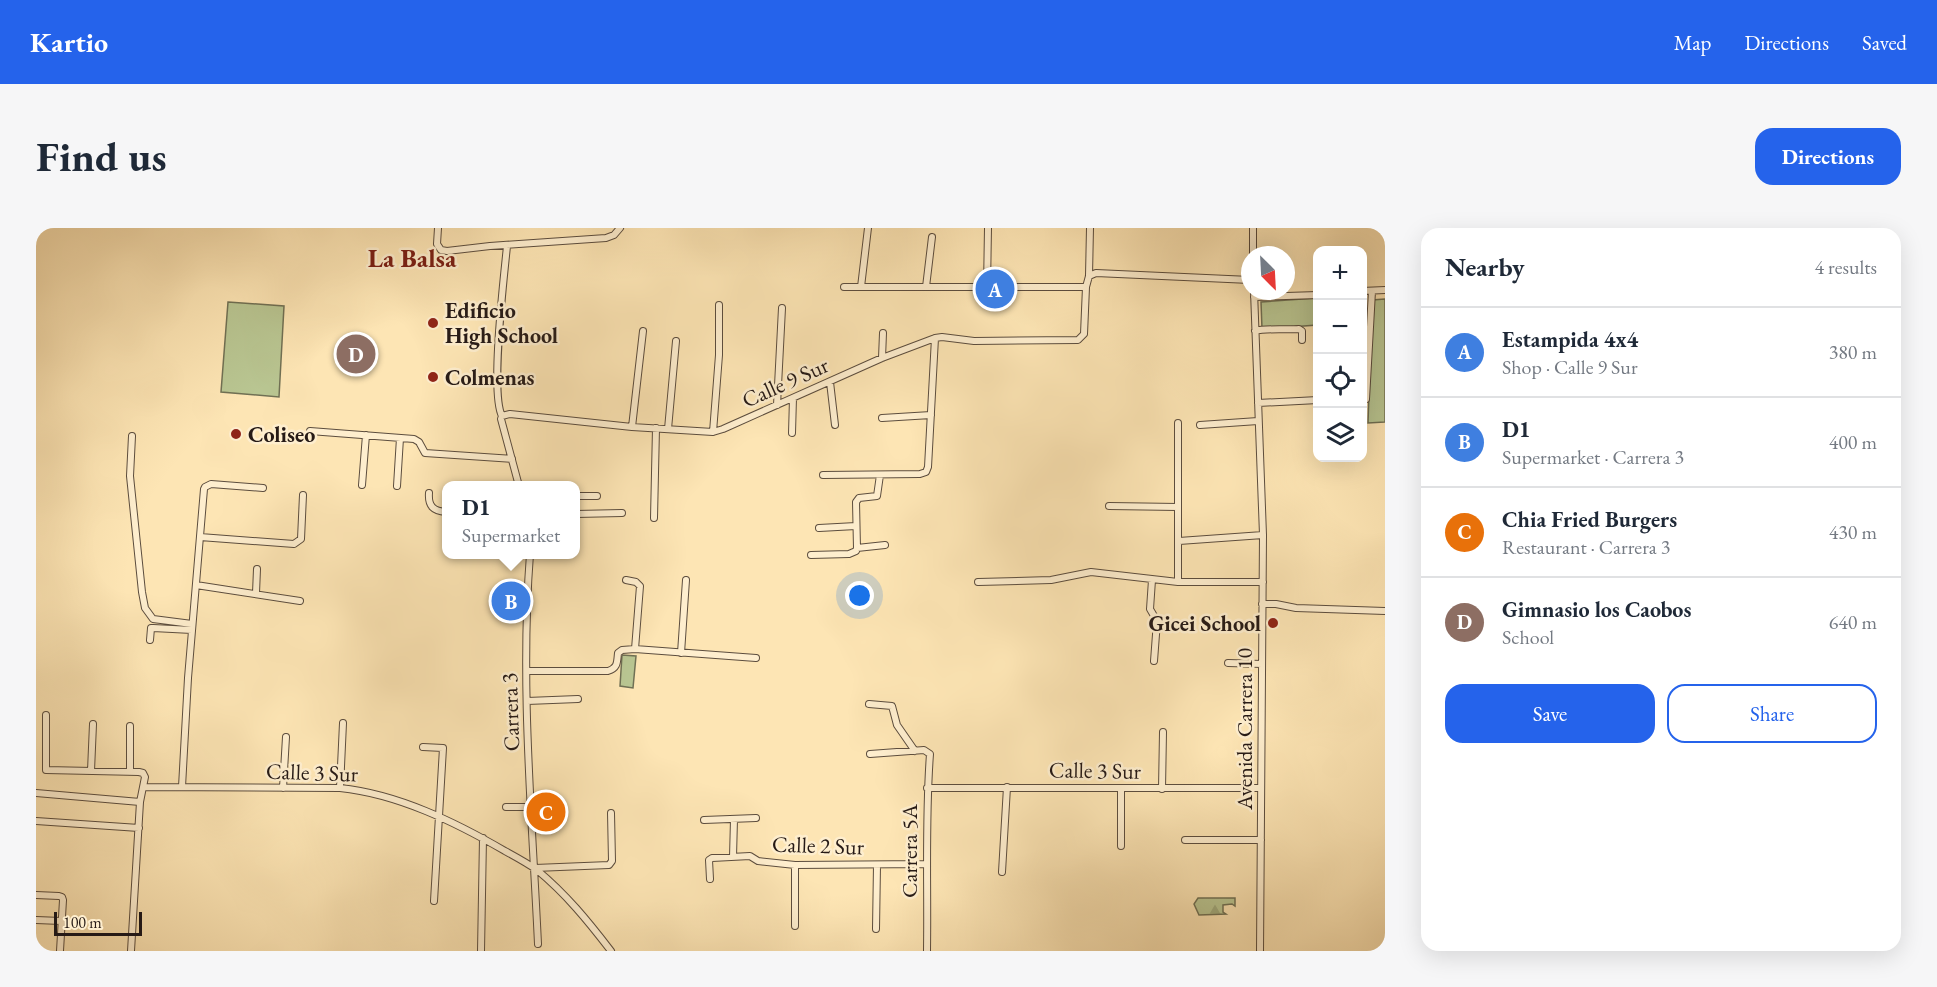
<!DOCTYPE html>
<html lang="en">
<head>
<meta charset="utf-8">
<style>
  :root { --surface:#fff; --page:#f6f6f7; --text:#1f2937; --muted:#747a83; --line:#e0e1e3; --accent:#2563eb }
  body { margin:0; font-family:"EB Garamond",serif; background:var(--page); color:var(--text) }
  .controls { position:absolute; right:18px; top:18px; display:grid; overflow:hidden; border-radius:12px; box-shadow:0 6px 24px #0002 }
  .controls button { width:54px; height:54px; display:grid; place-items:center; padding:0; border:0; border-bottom:2px solid var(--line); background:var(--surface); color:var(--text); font:30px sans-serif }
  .compass { position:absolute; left:1205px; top:18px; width:54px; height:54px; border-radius:50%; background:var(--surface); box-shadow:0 6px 24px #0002; rotate:156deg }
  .scale { position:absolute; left:18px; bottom:15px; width:88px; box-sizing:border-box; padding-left:6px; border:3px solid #261a16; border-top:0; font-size:16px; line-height:21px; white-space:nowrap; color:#261a16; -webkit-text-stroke:4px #feeece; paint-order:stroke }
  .you { position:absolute; left:824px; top:368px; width:21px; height:21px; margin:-15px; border:4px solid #fff; border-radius:50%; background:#1a73e8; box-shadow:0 0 0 9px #1a73e833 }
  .badge { display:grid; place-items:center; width:39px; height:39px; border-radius:50%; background:var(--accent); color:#fff; font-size:20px; font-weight:700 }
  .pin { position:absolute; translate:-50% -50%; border:3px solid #fff; box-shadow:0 2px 6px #0006 }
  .popup { position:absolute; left:406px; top:253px; width:138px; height:78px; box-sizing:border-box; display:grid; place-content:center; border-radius:12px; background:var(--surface); filter:drop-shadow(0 2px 4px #0005); font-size:20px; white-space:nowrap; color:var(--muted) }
  .popup b { font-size:22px; color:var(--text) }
  .popup::after { content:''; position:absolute; left:50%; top:100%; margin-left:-12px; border:12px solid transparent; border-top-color:var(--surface) }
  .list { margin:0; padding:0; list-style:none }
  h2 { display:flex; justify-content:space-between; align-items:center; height:78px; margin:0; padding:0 24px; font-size:26px }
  h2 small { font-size:20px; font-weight:400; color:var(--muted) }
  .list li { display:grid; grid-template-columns:39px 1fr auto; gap:18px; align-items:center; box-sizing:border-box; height:90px; padding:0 24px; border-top:2px solid var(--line) }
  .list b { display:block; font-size:22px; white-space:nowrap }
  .list p { margin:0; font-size:20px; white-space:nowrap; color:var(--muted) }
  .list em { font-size:20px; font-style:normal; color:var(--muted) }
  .actions { display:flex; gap:12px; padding:18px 24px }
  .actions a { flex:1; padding:14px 0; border:2px solid var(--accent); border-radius:18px; text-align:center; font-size:21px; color:var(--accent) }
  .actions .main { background:var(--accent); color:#fff }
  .icon { flex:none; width:33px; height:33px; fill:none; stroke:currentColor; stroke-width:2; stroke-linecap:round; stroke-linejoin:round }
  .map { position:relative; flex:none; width:1349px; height:723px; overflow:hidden; border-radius:18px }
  header { display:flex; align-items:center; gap:36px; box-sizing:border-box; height:84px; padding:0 30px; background:var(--accent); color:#fff }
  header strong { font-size:28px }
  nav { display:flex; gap:33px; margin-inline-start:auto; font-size:21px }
  .intro { display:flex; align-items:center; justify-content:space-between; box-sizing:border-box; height:144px; padding:0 36px }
  h1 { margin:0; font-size:42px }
  .button { padding:15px 27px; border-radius:18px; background:var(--accent); color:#fff; font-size:21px; font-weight:700 }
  main { display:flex; gap:36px; padding:0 36px }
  aside { flex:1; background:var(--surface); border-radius:18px; box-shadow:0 6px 24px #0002 }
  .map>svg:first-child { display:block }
  .forest { fill:url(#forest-firs); stroke:#707054; stroke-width:1.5 }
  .pitch { fill:#b9c692; stroke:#707054; stroke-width:1.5 }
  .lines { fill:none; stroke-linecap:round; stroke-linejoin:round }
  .minor-casing { stroke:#5c4d3e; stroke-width:8 }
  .minor { stroke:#feeece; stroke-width:6 }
  .poi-dot { fill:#8f2418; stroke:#feeece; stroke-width:2 }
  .labels { text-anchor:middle; stroke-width:5; stroke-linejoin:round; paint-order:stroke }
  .poi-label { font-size:22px; font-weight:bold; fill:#261a16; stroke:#feeece; text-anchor:start }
  .street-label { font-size:22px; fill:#261a16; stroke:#feeece }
  .quarter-label { font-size:26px; font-weight:bold; fill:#7a1f14; stroke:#feeece }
</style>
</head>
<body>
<header>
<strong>Kartio</strong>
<nav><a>Map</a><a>Directions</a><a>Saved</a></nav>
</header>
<div class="intro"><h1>Find us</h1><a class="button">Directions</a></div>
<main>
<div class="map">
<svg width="1349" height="723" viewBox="0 0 1349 723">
  <defs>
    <pattern id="forest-firs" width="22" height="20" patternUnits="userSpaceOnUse" patternTransform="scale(1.5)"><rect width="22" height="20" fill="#b9c692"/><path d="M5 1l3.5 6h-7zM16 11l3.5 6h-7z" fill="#9faa7d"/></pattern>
  </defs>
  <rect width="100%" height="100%" fill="#fde5b4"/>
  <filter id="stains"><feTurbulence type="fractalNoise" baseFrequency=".00333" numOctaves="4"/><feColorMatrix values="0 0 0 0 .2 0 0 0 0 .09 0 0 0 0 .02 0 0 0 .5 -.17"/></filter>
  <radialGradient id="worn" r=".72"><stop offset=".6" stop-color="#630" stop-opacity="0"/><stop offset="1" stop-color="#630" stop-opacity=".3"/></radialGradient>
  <path class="forest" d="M1162,670H1199V678L1196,676L1187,677V684L1190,686L1163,687L1158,676Z"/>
  <path class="pitch" d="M1281,70V97L1226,101L1225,74Z
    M1349,71V194L1332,195L1336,72Z
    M192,74L248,78L243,169L185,164Z
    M586,427L600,428L597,460L584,458Z"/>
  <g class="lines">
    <g class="minor-casing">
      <path id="minor" d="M402,0L401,16L405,22L411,23L454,18L570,10L578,7L584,0
        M1217,0V27
        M471,18C468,49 454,165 466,188L465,191L483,258
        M1053,48L1060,45L1214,52
        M808,59H1050
        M825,59L832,0
        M890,59L896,9
        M951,59L952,0
        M1218,63L1227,307L1224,723
        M1326,63L1349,62
        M1218,69L1282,67
        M1219,103C1230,100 1250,102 1263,101L1266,103V112
        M846,130L847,105
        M794,154L799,197
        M1330,171L1336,63
        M1222,175L1282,172
        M741,177L746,80
        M466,188L474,186L596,199L677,204L687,201L846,130L899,110L906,109L938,113L1042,112L1048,106L1050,59L1053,48L1054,0
        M846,190L895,187
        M1142,195V354
        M1164,197L1222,193
        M596,199L607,103
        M632,201L640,113
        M274,203L378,211L383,214L389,225L476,231
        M677,204L683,127V77
        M756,205L757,170
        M96,208L94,248L106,364L109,380L117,391L156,396
        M787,247L884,246L890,244L892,239L899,110
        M326,257L330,207
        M361,258L364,210
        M393,265C392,278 397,283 410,284
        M540,268H561
        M1073,278L1142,279
        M540,286L586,285
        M618,290L620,200
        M783,300L820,298
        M164,309L258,316L265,311L267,267
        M1143,313L1227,307
        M821,320L820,274L823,270L841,268L844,247
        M494,326C484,456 496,587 502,716
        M775,327L813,326L820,323L821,320L849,317
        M590,352L600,354L604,358L599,421
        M1116,352L1114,381L1121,393L1118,433
        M942,354L1015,352L1055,344L1142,354H1227
        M160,357L264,373
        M220,365L221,341
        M1226,376H1240L1260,380L1349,383
        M114,412L115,400H117L156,402
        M645,425L650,352
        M1192,435L1226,436
        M491,443H572C582,440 581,434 582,425L586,422L599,421L720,430
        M491,473L542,471
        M833,476L856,478L861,497L879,523
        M10,487V542L103,544L107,545L109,549L104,574L95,723
        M94,498V544
        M387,519L407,520L398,673
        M834,526L888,522L894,526C889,592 892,657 891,723
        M55,543L57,496
        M107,559L304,560C362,566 419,594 469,623C480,629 491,635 501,642C530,666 552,693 575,723
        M146,559L152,450L168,261L169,259L175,256L227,260
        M247,560L250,509
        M304,560L307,495
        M891,560H1225
        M1085,560V618
        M1126,561L1127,504
        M0,565L104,574
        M470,579H495
        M668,592L720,590
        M0,593L103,600
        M1149,612H1225
        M697,629L698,591
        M499,640L573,637L576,633L575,585
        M966,644L971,559
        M674,651L673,632L676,630L714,628L722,633L759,637L890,636
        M0,667L23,668L26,669L27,672L24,723
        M0,692L25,693
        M759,698V637
        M840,701L841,637
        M445,723L447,610"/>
    </g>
    <use href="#minor" class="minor"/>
  </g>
  <g class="poi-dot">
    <circle cx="397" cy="95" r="6"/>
    <circle cx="397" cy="149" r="6"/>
    <circle cx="200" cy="206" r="6"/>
    <circle cx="1237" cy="395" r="6"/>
  </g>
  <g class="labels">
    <g class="poi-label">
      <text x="409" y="90">Edificio<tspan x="409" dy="25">High School</tspan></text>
      <text x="409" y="157">Colmenas</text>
      <text x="212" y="214">Coliseo</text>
      <text x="1225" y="403" text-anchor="end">Gicei School</text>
    </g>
    <g class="street-label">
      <text transform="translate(749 154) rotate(-24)" y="8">Calle 9 Sur</text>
      <text transform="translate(474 484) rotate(-92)" y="8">Carrera 3</text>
      <text transform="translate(1208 501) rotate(-90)" y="8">Avenida Carrera 10</text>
      <text transform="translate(1059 542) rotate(1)" y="8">Calle 3 Sur</text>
      <text transform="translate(276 544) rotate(2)" y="8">Calle 3 Sur</text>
      <text transform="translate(782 617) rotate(2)" y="8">Calle 2 Sur</text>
      <text transform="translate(873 623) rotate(-90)" y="8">Carrera 5A</text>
    </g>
    <g class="quarter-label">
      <text x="376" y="39">La Balsa</text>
    </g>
  </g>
  <rect width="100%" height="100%" filter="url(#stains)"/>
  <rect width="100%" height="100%" fill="url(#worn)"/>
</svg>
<div class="controls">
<button>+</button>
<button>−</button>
<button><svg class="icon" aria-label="locate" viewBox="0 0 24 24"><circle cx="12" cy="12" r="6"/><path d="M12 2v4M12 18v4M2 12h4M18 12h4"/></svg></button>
<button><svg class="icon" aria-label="layers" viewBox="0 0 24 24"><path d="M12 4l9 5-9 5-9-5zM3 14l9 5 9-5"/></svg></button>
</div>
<svg class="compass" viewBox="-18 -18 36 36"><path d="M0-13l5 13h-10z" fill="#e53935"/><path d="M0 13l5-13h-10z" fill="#747a83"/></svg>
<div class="scale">100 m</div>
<div class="you"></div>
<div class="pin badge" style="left:959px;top:61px;background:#3f7fe0">A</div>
<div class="pin badge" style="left:475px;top:373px;background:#3f7fe0">B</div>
<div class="popup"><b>D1</b>Supermarket</div>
<div class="pin badge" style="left:510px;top:584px;background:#e8710a">C</div>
<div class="pin badge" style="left:320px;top:126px;background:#8d6e63">D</div>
</div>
<aside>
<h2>Nearby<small>4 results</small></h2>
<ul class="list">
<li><span class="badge" style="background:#3f7fe0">A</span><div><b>Estampida 4x4</b><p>Shop · Calle 9 Sur</p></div><em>380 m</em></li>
<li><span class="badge" style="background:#3f7fe0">B</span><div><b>D1</b><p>Supermarket · Carrera 3</p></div><em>400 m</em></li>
<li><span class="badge" style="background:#e8710a">C</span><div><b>Chia Fried Burgers</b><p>Restaurant · Carrera 3</p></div><em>430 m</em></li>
<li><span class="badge" style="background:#8d6e63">D</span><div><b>Gimnasio los Caobos</b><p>School</p></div><em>640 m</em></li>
</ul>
<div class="actions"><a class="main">Save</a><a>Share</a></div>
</aside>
</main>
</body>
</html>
